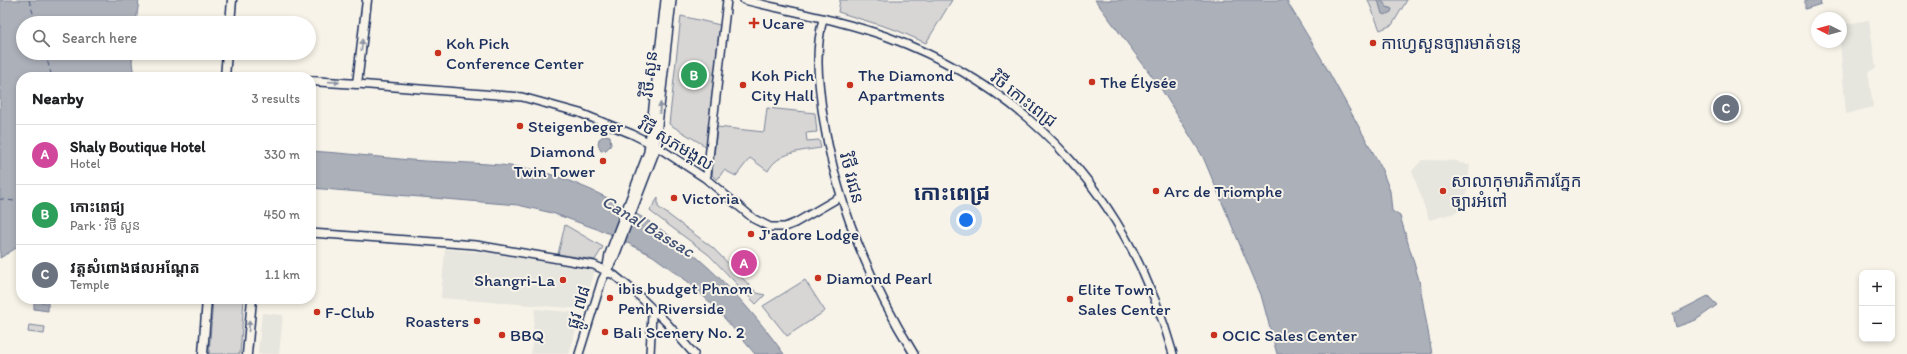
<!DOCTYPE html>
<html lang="en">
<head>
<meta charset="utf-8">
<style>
  :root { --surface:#fff; --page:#f6f6f6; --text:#202124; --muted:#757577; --line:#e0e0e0; --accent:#1a73e8 }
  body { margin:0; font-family:Itim,"Noto Sans Khmer",sans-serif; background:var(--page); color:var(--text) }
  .controls { position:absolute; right:12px; bottom:12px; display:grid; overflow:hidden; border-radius:8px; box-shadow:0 2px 6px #0003 }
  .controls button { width:36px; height:36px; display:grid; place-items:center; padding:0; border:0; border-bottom:1px solid var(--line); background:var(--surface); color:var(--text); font:20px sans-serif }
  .compass { position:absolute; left:1811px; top:12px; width:36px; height:36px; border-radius:50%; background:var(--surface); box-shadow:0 2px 6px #0003; rotate:276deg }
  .you { position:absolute; left:966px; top:220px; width:14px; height:14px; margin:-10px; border:3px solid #fff; border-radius:50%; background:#1a73e8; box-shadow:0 0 0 6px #1a73e833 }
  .badge { display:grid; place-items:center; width:26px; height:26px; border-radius:50%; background:var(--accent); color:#fff; font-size:13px; font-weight:700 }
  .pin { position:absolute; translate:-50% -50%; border:2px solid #fff; box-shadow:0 1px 4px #0006 }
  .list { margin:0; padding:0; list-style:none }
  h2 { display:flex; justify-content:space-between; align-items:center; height:52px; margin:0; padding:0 16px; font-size:17px }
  h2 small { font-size:13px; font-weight:400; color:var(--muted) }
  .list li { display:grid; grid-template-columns:26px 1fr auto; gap:12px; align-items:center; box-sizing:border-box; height:60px; padding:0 16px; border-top:1px solid var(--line) }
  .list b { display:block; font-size:15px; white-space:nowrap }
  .list p { margin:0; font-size:13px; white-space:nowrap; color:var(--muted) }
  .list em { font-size:13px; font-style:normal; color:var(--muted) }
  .icon { flex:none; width:22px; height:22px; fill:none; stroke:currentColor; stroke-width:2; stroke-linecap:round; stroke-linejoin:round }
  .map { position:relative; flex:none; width:1907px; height:354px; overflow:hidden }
  .search { position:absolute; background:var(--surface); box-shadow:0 2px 6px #0003; left:16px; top:16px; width:300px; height:44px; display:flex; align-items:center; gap:10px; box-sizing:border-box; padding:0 14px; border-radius:22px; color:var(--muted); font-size:15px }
  .panel { position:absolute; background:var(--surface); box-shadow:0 2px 6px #0003; left:16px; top:72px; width:300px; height:232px; border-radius:16px }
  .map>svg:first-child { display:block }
  .built { fill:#e6e5de }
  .green { fill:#d7d6d4; stroke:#798299 }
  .water { fill:#acb0b9; stroke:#727c95 }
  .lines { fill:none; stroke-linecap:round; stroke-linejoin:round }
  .ferry { stroke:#465679; stroke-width:1; stroke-dasharray:5 4; stroke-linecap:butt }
  .secondary-casing { stroke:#1b2f5e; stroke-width:10 }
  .primary-casing { stroke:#1b2f5e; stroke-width:11 }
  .secondary { stroke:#f7f3e8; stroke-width:7 }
  .primary { stroke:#f7f3e8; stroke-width:8 }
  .oneway { fill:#8991a3 }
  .poi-dot { fill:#c8321e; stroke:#f7f3e8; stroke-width:1.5 }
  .labels { text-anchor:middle; stroke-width:4; stroke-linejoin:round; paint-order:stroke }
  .poi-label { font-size:17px; fill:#1b2f5e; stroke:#f7f3e8; text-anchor:start }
  .street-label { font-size:17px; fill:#1b2f5e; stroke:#f7f3e8 }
  .water-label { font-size:18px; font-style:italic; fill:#465679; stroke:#f7f3e8 }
  .district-label { font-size:21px; font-weight:bold; fill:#1b2f5e; stroke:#f7f3e8 }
</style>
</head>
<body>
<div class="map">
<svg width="1907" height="354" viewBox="0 0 1907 354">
  <rect width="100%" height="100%" fill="#f7f3e8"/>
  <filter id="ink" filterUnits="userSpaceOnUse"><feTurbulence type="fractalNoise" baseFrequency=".025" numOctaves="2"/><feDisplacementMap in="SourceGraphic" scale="8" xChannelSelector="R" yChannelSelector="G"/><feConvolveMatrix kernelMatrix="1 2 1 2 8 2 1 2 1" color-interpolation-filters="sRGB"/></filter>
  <g filter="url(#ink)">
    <path class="built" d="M1869,20L1876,68L1868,72L1873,107L1846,114L1840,42L1841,25Z
      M1422,160L1458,161V163L1470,164L1465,210L1429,220L1412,171Z
      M445,249L490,253L595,271L583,309L441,298Z
      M535,309L581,313L569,354H531Z
      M262,313L283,315L279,354H258Z"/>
    <path class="green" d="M840,0H952L926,43L896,30L838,12Z
      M1368,0H1407L1392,25L1380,30Z
      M681,16L720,25L707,147L669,124Z
      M767,108L815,113L817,132L806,133L807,141L819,140L821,148C801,151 778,152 768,171L750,158L736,176L724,170L717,180L712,175L717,127L764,132Z
      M658,198V207L713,248L757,293L765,295L756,304L709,255L651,212L650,210Z
      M565,225L603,247L595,260L558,254Z
      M805,280L825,311L787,336L763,306Z
      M213,299H244L240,354H209Z
      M29,325L45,327L44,334L28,332Z"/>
    <path class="water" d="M0,0H139L136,23H23V53H133L132,62L134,77H21V245L0,258Z
      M1095,0H1286L1320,56L1380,165L1390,191L1392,211L1400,216L1419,280L1432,354H1277L1261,295L1203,157L1160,87Z
      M1378,0L1382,1L1387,7L1392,9L1391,12L1385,15L1382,14Z
      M1805,0H1820L1821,4L1805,9Z
      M605,135L610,136L611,145L606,150L601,151L598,144L599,139Z
      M311,151C344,153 377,157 410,160C448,163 487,162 525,168C548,172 570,181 591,190C674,228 731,281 784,354H755L714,306L687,281L653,256L608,233L552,213L518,205L311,188Z
      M1708,296L1717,305L1696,320L1676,327L1673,314Z
      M37,299L40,302L48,303V311L34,309V302Z"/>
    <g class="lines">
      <path class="ferry" d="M29,0L36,23
        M45,53L52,77
        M0,199L21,202"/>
      <g class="secondary-casing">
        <path id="secondary" d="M744,0C792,12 841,20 888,37C1036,92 1131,204 1173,354
          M823,19C815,50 818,78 822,109C834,197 867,278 914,354
          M357,84L522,97L580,113L632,134L656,146L705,178L754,219L770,227H785L795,223L840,197
          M705,178L707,175L727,0
          M311,233L476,245L594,265L614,275L635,292L666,322L694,354
          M607,266L609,254L648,152L665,0
          M579,354L602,280L615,256L655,152L672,0
          M650,354L652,314L655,310"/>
      </g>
      <g class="primary-casing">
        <path id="primary" d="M230,23L232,0
          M225,77L227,53
          M311,81L357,84L367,0
          M203,354L207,299
          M247,354L252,299"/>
      </g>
      <use href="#secondary" class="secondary"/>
      <use href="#primary" class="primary"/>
    </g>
    <defs><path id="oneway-solid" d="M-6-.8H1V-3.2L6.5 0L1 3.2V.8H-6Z"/></defs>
    <g class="oneway">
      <use href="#oneway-solid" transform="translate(362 45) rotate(-83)"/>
      <use href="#oneway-solid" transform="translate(334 82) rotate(4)"/>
      <use href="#oneway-solid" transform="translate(660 108) rotate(-84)"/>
      <use href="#oneway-solid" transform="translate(249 326) rotate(-85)"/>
    </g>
  </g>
  <g class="poi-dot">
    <path d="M752 17h4v4h4v4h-4v4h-4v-4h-4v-4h4z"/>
    <circle cx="1373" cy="43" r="4"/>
    <circle cx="438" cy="53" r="4"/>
    <circle cx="1092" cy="82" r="4"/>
    <circle cx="743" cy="85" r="4"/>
    <circle cx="850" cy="85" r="4"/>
    <circle cx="520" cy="126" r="4"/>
    <circle cx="603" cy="161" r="4"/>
    <circle cx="1156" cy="191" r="4"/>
    <circle cx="1443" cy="191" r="4"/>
    <circle cx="674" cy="198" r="4"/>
    <circle cx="751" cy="234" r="4"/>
    <circle cx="818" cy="278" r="4"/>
    <circle cx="563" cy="280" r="4"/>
    <circle cx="610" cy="298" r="4"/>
    <circle cx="1070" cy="299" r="4"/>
    <circle cx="317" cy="312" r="4"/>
    <circle cx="477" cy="321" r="4"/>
    <circle cx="605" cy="332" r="4"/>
    <circle cx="502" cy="335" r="4"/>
    <circle cx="1214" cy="335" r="4"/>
  </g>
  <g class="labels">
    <g class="poi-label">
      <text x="762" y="29">Ucare</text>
      <text x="446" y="49">Koh Pich<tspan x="446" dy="20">Conference Center</tspan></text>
      <text x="1381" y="49">កាហ្វេសួនច្បារមាត់ទន្លេ</text>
      <text x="751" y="81">Koh Pich<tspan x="751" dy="20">City Hall</tspan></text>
      <text x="858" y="81">The Diamond<tspan x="858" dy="20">Apartments</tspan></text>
      <text x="1100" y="88">The Élysée</text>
      <text x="528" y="132">Steigenbeger</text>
      <text x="595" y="157" text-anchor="end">Diamond<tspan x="595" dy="20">Twin Tower</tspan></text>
      <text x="1451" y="187">សាលាកុមារភិការភ្នែក<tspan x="1451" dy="20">ច្បារអំពៅ</tspan></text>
      <text x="1164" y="197">Arc de Triomphe</text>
      <text x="682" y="204">Victoria</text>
      <text x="759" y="240">J'adore Lodge</text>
      <text x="826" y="284">Diamond Pearl</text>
      <text x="555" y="286" text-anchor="end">Shangri-La</text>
      <text x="618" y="294">ibis budget Phnom<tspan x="618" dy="20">Penh Riverside</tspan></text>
      <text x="1078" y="295">Elite Town<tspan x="1078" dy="20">Sales Center</tspan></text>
      <text x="325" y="318">F-Club</text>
      <text x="469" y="327" text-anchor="end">Roasters</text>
      <text x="613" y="338">Bali Scenery No. 2</text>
      <text x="510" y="341">BBQ</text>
      <text x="1222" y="341">OCIC Sales Center</text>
    </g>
    <g class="street-label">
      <text transform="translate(649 74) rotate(-84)" y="6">វិថី សួន</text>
      <text transform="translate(1024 99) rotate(38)" y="6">វិថី កោះពេជ្រ</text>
      <text transform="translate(676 144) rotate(31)" y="6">វិថី សុភមង្គល</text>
      <text transform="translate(852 178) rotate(75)" y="6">វិថី វរជន</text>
      <text transform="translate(578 307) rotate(-73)" y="6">ផ្លូវ ៧៨</text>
    </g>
    <g class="water-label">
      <text transform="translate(648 226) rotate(31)" y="6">Canal Bassac</text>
    </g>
    <g class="district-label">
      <text x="952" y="200">កោះពេជ្រ</text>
    </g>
  </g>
</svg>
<div class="controls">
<button>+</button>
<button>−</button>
</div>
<svg class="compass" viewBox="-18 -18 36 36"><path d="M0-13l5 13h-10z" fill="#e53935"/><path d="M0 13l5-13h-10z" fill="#757577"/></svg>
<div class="you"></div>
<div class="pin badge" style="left:744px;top:263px;background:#d1479c">A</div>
<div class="pin badge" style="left:694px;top:75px;background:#2e9e5b">B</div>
<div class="pin badge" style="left:1726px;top:108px;background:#6b7280">C</div>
<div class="search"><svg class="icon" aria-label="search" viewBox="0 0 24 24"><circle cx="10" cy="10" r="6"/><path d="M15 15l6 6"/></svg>Search here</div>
<section class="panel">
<h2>Nearby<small>3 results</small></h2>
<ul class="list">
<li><span class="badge" style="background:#d1479c">A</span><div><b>Shaly Boutique Hotel</b><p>Hotel</p></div><em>330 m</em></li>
<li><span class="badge" style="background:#2e9e5b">B</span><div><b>កោះពេជ្យ</b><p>Park · វិថី សួន</p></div><em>450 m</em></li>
<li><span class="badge" style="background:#6b7280">C</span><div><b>វត្តសំពោងផលអណ្តែត</b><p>Temple</p></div><em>1.1 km</em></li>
</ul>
</section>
</div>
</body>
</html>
